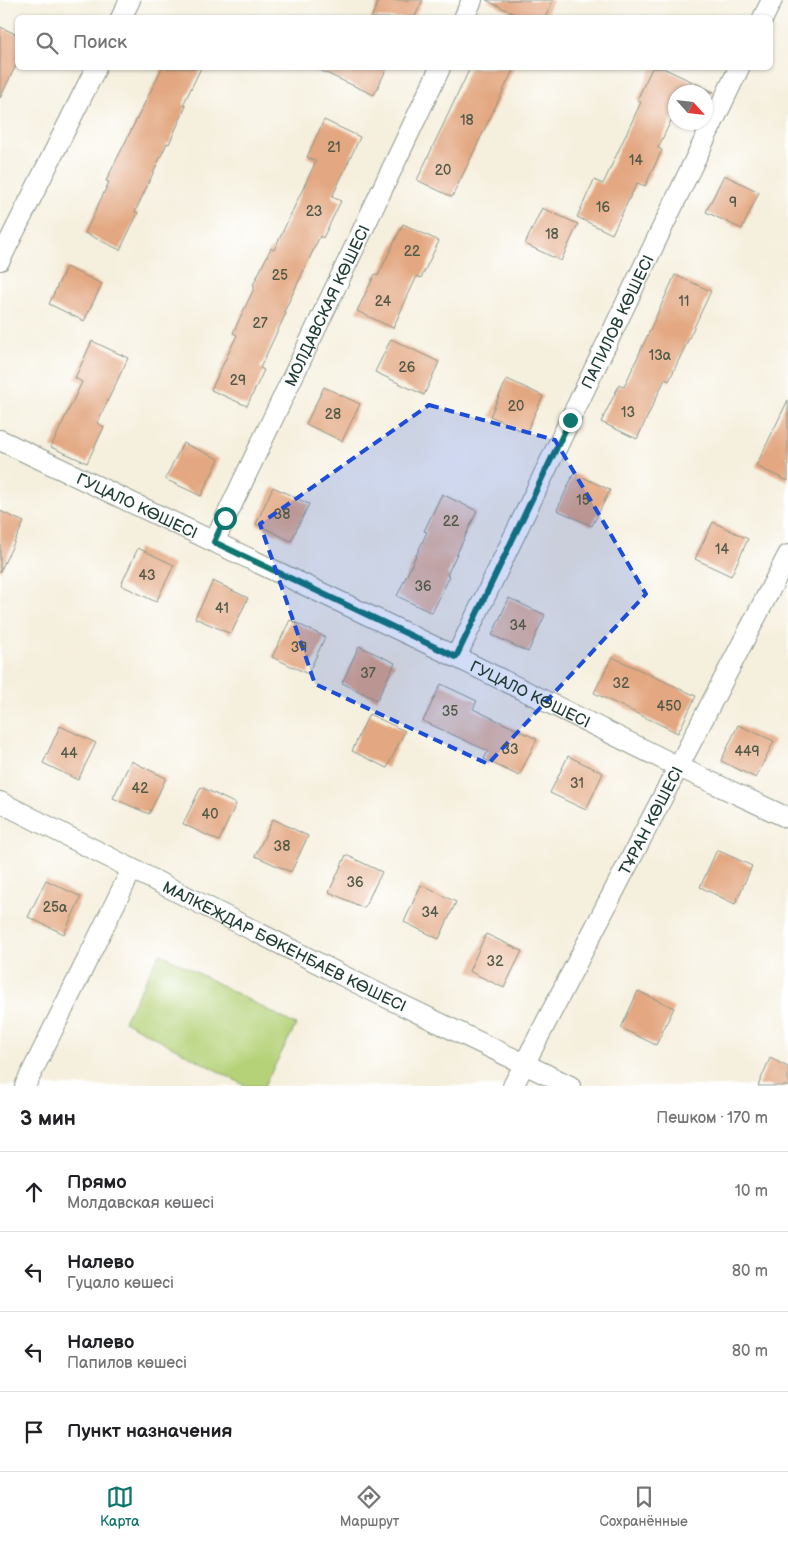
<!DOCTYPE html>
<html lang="ru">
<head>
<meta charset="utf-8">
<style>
  :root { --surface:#fff; --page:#f6f6f6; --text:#202124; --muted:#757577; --line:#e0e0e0; --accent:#0f766e }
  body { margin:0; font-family:"Balsamiq Sans",sans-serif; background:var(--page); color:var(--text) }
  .compass { position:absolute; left:668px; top:85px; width:45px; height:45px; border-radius:50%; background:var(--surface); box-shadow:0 1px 4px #0004; rotate:117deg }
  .stop { position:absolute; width:15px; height:15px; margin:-11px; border:4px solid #0f766e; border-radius:50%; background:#fff }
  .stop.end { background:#0f766e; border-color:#fff; box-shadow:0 1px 5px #0008 }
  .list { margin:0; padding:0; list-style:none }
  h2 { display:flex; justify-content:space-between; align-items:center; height:65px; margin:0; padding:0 20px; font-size:21px }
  h2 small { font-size:16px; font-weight:400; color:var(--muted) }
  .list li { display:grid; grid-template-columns:32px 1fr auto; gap:15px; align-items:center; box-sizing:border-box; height:80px; padding:0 20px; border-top:1px solid var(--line) }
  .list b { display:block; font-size:19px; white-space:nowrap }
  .list p { margin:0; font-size:16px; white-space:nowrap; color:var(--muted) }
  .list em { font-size:16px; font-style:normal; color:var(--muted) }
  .icon { flex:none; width:28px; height:28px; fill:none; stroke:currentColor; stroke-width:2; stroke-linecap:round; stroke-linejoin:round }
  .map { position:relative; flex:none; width:788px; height:1086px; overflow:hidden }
  .search { position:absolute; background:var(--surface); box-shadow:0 1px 4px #0004; left:15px; right:15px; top:15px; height:55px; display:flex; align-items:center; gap:12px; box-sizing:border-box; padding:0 18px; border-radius:8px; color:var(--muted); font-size:19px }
  .sheet { height:385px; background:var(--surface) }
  nav { display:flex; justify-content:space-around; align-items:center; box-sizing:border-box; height:70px; border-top:1px solid var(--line); background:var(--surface); font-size:14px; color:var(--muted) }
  nav a { display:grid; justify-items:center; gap:2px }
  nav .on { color:var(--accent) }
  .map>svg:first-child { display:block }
  .green { fill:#b5d279; stroke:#6a8856 }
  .building { fill:#e3a781 }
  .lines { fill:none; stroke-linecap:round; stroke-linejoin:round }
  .minor-casing { stroke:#8a9688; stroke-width:22 }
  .minor { stroke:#fff; stroke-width:20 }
  .route { stroke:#0f766e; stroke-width:6 }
  .marked { fill:#1d4ed8; fill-opacity:0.2; stroke:#1d4ed8; stroke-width:4; stroke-dasharray:10 6; stroke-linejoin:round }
  .labels { text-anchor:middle; stroke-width:4; stroke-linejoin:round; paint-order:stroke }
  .number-label { font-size:14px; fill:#505847 }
  .street-label { font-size:16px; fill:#1f3d34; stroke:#fff }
</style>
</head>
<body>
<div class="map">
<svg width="788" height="1086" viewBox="0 0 788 1086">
  <rect width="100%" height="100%" fill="#fff"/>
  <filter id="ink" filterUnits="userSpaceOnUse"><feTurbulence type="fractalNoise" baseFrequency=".02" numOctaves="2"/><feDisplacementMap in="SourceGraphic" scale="10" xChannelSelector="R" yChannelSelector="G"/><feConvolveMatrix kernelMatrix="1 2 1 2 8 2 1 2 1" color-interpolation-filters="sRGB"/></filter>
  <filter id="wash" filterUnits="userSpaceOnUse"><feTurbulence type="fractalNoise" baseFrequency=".0096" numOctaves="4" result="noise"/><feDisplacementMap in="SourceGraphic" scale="20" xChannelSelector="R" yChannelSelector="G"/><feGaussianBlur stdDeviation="1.12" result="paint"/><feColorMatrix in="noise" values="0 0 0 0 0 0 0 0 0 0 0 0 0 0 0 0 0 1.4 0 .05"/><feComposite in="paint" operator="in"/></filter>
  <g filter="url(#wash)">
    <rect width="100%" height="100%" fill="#f5efdd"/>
    <path class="green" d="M160,953L296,1025L264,1086H246L124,1021Z"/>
    <g id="blocks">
      <path class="building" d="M379,0H423L414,18H371Z
        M486,0H553L545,18H523Z
        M0,27L18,35V61L0,98Z
        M162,68H201L183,105L186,106L169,144L167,143L135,212L138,213L120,250L85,233L109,182L106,181Z
        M315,68H387L374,95Z
        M470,68H514L452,197L417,180Z
        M652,68H663L714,92H676V110L658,148L662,150L645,186L637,183L612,234L577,217L594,180L603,184L641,102L637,100Z
        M324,120L360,137L332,197L341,201L323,238L320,236L284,312L286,313L260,368L264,370L247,406L211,390L237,335L233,333L255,286L253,285L271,248L274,250L316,161L307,157Z
        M724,175L759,192L742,229L706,212Z
        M542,208L578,224L561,261L525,244Z
        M403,224L439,241L421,278L417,276L393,328L357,311L375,274L378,276Z
        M66,267L102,284L84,321L49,304Z
        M675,275L711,291L669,381L665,379L637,439L601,422L619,385L624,387Z
        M391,339L439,362L424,395L375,372Z
        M92,341L128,358L97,423L104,427L87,463L51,447L82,382L75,378Z
        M507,379L543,396L526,433L490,416Z
        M324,387L360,404L342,441L306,424Z
        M788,400V481L756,466Z
        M183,443L219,459L201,496L165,479Z
        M574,473L610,490L592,526L557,510Z
        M273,487L309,504L291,541L256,524Z
        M442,494L477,511L447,575L450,576L432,613L397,596L427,532L424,531Z
        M0,511L24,522L0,572Z
        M713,522L748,539L731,576L695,559Z
        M138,548L174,565L156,602L121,585Z
        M213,581L248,598L231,634L195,618Z
        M509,598L545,615L528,652L492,635Z
        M290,620L325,637L308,674L272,657Z
        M359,646L395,663L377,700L342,683Z
        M612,657L696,696L678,733L594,693Z
        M441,684L477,701L473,709L537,739L519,776L484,759L488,751L423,721Z
        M369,714L405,731L387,768L352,751Z
        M738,725L774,741L756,778L721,761Z
        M60,726L96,743L78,780L43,763Z
        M568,756L603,773L586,810L550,793Z
        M131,761L166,778L149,814L113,798Z
        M201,787L236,804L219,841L183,824Z
        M273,819L308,836L291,872L255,856Z
        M717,850L752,866L735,904L700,887Z
        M346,855L382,872L364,908L329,892Z
        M46,880L81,897L64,934L28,917Z
        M421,885L456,902L439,939L404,922Z
        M486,934L522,951L504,988L469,971Z
        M638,991L674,1008L656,1045L621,1028Z
        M770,1058L788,1067V1086H758Z"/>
    </g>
  </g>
  <g filter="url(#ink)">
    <use href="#blocks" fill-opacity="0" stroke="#8a9688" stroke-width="1"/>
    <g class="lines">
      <g class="minor-casing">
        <g id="minor">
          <path d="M121,18L130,0"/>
          <path d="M464,18L472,0"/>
          <path d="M763,18L772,0"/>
          <path d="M0,260L96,68"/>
          <path id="s1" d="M0,440L456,657L679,767L788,818"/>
          <path id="s2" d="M214,542L440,68"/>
          <path id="s3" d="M456,657L739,68"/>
          <path id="s4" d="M0,802L373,991L570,1086"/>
          <path d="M25,1086L132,869"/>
          <path id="s5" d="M513,1086L788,555"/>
        </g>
      </g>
      <use href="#minor" class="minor"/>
    </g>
  </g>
  <g class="lines" filter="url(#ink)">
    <path class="route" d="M225,518L214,542L456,657L570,420"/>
  </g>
  <path class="marked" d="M429,405L555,440L646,594L488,764L315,684L260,524Z"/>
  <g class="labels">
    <g class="number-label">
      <text x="467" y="125">18</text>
      <text x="334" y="152">21</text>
      <text x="636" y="165">14</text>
      <text x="443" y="175">20</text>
      <text x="733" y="207">9</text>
      <text x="603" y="212">16</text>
      <text x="314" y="216">23</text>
      <text x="552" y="239">18</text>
      <text x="412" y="256">22</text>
      <text x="280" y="280">25</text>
      <text x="383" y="306">24</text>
      <text x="684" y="306">11</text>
      <text x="260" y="328">27</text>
      <text x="660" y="360">13а</text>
      <text x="407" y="372">26</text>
      <text x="238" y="385">29</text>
      <text x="516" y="411">20</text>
      <text x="628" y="417">13</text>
      <text x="333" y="419">28</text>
      <text x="583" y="505">15</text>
      <text x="282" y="519">38</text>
      <text x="451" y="526">22</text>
      <text x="722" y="554">14</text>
      <text x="147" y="580">43</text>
      <text x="423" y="591">36</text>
      <text x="222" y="613">41</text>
      <text x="518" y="630">34</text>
      <text x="299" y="652">39</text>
      <text x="368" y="678">37</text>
      <text x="621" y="688">32</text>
      <text x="669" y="711">450</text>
      <text x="450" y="716">35</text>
      <text x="510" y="754">33</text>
      <text x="747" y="756">449</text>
      <text x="69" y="758">44</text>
      <text x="577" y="788">31</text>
      <text x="140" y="793">42</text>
      <text x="210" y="819">40</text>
      <text x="282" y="851">38</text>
      <text x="355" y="887">36</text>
      <text x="55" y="912">25а</text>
      <text x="430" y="917">34</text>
      <text x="495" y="966">32</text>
    </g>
    <g class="street-label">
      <text dy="6" stroke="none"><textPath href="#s2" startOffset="262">МОЛДАВСКАЯ КӨШЕСІ</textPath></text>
      <text dy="6" stroke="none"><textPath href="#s3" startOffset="372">ПАПИЛОВ КӨШЕСІ</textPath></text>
      <text dy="6" stroke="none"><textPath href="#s1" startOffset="152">ГУЦАЛО КӨШЕСІ</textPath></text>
      <text dy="6" stroke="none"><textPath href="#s1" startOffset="588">ГУЦАЛО КӨШЕСІ</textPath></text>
      <text dy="6" stroke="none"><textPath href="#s5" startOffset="299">ТҰРАН КӨШЕСІ</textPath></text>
      <text dy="6" stroke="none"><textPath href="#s4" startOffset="319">МАЛКЕЖДАР БӨКЕНБАЕВ КӨШЕСІ</textPath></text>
    </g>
  </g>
</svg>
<svg class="compass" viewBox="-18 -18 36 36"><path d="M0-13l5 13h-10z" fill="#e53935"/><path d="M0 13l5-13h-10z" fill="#757577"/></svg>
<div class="stop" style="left:225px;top:518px"></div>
<div class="stop end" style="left:570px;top:420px"></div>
<div class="search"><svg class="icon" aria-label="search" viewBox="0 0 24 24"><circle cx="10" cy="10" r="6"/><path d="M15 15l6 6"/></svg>Поиск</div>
</div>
<section class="sheet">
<h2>3 мин<small>Пешком · 170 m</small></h2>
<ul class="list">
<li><svg class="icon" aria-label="ahead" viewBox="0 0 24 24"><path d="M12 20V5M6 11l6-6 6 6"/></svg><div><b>Прямо</b><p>Молдавская көшесі</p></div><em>10 m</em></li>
<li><svg class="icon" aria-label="left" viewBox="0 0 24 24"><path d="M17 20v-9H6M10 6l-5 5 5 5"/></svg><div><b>Налево</b><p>Гуцало көшесі</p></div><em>80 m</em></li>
<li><svg class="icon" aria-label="left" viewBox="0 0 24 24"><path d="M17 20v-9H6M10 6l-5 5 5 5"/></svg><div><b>Налево</b><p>Папилов көшесі</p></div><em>80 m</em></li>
<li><svg class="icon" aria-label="arrive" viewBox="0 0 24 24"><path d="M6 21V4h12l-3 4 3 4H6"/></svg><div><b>Пункт назначения</b></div></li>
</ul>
</section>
<nav>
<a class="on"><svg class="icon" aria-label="map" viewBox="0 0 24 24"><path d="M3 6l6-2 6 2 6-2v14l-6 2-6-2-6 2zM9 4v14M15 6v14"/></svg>Карта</a>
<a><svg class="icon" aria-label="directions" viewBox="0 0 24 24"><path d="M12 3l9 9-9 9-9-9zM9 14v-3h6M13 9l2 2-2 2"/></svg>Маршрут</a>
<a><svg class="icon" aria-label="saved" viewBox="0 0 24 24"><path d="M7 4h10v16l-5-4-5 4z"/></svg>Сохранённые</a>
</nav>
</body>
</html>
